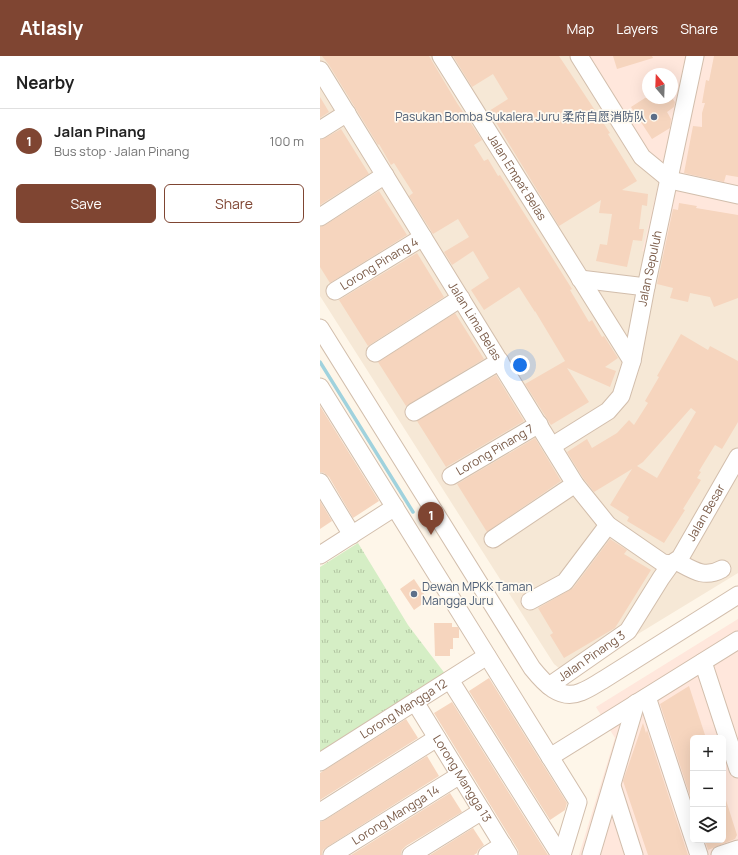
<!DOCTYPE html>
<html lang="en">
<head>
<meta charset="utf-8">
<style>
  :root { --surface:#fff; --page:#f2f2f2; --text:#222; --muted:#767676; --line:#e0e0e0; --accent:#7f4532 }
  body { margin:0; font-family:Manrope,"Noto Sans SC",sans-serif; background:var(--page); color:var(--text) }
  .controls { position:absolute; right:12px; bottom:12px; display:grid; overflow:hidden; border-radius:6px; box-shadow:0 4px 16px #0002 }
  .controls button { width:36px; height:36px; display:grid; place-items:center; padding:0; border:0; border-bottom:1px solid var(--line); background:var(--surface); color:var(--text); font:20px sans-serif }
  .compass { position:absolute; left:322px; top:12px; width:36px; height:36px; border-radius:50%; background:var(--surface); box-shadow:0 4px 16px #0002; rotate:341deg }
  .you { position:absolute; left:200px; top:309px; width:14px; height:14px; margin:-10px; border:3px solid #fff; border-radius:50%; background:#1a73e8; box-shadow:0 0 0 6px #1a73e833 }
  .badge { display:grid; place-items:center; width:26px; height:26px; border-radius:50%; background:var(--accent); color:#fff; font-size:13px; font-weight:700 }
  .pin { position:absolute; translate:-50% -33px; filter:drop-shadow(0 1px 2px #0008) }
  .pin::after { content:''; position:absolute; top:21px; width:14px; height:12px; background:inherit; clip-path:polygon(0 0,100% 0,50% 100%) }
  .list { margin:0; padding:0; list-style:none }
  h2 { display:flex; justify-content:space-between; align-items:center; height:52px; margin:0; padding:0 16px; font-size:17px }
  h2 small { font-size:13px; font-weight:400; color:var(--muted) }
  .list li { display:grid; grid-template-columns:26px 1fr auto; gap:12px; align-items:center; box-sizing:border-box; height:64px; padding:0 16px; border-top:1px solid var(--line) }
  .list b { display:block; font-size:15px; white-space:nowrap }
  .list p { margin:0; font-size:13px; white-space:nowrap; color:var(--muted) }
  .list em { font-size:13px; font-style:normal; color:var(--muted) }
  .actions { display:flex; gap:8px; padding:12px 16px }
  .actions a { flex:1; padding:9px 0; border:1px solid var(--accent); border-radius:6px; text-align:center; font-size:14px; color:var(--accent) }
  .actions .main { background:var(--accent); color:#fff }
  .icon { flex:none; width:22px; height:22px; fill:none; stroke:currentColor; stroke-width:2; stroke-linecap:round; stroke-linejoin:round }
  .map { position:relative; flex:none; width:418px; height:799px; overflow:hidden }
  header { display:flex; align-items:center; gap:24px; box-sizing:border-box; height:56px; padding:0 20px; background:var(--accent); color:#fff }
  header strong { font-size:19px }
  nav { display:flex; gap:22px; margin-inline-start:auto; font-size:14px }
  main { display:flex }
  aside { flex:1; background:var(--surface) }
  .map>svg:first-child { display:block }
  .residential { fill:#f6e8d6; fill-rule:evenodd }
  .commercial { fill:#ffe7dc; fill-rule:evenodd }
  .grass { fill:url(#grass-tufts) }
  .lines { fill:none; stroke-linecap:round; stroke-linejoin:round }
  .stream { stroke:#a0d2dd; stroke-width:3.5 }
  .building { fill:#f6d5be; fill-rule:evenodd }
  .minor-casing { stroke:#d2beac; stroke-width:19 }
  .minor { stroke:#fff; stroke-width:17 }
  .service-dot { fill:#5c6f8a; stroke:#fffaf0; stroke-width:1.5 }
  .labels { text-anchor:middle; stroke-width:3.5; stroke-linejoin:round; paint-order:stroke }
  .service-label { font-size:12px; fill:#4e5e75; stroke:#fffaf0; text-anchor:end }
  .street-label { font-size:12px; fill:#7b5c49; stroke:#fffaf0 }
</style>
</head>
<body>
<header>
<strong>Atlasly</strong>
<nav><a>Map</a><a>Layers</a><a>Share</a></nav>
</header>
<main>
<aside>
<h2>Nearby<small></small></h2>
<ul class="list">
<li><span class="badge">1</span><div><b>Jalan Pinang</b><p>Bus stop · Jalan Pinang</p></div><em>100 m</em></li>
</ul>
<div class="actions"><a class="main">Save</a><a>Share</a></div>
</aside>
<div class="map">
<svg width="418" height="799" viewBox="0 0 418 799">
  <defs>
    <pattern id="grass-tufts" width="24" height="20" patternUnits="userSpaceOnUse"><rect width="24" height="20" fill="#d5eec5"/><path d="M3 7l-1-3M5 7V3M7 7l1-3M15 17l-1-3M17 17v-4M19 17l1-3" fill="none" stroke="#b2c4a2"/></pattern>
  </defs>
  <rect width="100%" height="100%" fill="#fef6e9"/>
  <path class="residential" d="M0,0H418V517L249,620L234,608L0,240ZM328,18H352V42H328Z"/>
  <path class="commercial" d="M249,0H418V215L322,195L339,125L317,109L304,90ZM328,18H352V42H328Z
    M418,563V799H259L295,682L276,651ZM373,682H403V784H373Z"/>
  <path class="grass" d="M38,487L88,569L126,619L0,698V511Z"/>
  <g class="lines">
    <path class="stream" d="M0,306L93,456"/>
  </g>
  <path class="building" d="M2,0H109L137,47L162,84L154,89L164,105L168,103L178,120L180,119L252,233L250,234L269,266L272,264L282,281L284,280L298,302L285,311L296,315L290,331L247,312L269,346L231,369L205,328L245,305L215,255V256L199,231L164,254L151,234L169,222L153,195L132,209L124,196L149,181L138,163L113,178L89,140L93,137L74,107L71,109L59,88L58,89L9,9Z
    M133,0H239L290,77L288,78L317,125L302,134L328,138L327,150L322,149L319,173H324L322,185L313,184L307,211L276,205L280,188L287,189L292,158L279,157L281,144L239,170L169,55L188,43L173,18L152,31Z
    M293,0H332L333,2L297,13Z
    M394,0H418V121L406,119L404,126L364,117L373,70L382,71V57L385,47H382L386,24L389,25Z
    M0,41L9,56L0,62Z
    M325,42H352L355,46L354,51L347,56L351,63L350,72L332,83L311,51Z
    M21,73L49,118L0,149V84L5,82Z
    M59,135L87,179L10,227L0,211V171L5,169Z
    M359,147L377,150L376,152L418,159V242L394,251L390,241L370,237L368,246L350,242L353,232L337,228L353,153L358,154Z
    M97,197L124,241L48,290L19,244Z
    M135,257L164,303L86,350L58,306Z
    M361,278L388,294L390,290L418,305V366L402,393L395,389L379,415L381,416L377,422L381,424L363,453L365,454L344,487L307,465L309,461L290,449L312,413L274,436L263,422L247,396L267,383L272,392L297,377L309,364L314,369L328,347L325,345L339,321L337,320ZM371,352L376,356L337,422L317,410L323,406Z
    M176,319L204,365L126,411L97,365Z
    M0,350L59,445L33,462L9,421L4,417L0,416Z
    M215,382L241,425L167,476L137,428Z
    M0,445L12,465L0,473Z
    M290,483L307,494L304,498L331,514L295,572L244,602L230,579L233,577L218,552L253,532Z
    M94,523L108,544L94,554L80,533Z
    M114,567H132V571H138L139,573V582H133V593H130V600H115Z
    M169,622L247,747L245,754L230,764L149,635Z
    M369,630L386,682H373V749L340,648Z
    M132,646L228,799H199L198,794L114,657Z
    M86,663L98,682L0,744V717Z
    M323,667L326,677L327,674L368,799H328L303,725Z
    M107,700L119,720L7,791L3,794L2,799H0V766L5,764Z
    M130,737L142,756L86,790L82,794L81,799H31Z
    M403,741H405L417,779L415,783L388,794L385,784H403Z
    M153,772L164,789L158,794L157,797L154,799H110Z"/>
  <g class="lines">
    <g class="minor-casing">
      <g id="minor">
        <path id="s1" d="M121,0L312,305"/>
        <path d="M259,0L322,101L350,124L418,139"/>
        <path id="s2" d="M0,14L255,428L288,469L343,507L351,508"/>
        <path d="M0,74L27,57"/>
        <path d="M0,161L65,119"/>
        <path d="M260,223L326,231"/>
        <path id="s3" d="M15,235L103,181"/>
        <path d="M0,272L212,612C224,627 240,645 261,636C269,633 276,628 283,624L418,539"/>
        <path d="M55,297L141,242"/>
        <path d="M0,331L258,746L242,799"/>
        <path d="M94,356L180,305"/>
        <path id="s4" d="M232,390L288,355L301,340L312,305L326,231L375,0"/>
        <path id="s5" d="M131,420L219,368"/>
        <path d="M0,426L32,479"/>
        <path d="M173,483L255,428"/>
        <path d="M0,499L75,451"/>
        <path d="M356,505C373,514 384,523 402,513"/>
        <path d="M210,545L245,526L288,469"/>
        <path d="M383,606L418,713"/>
        <path d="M130,624L240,799"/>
        <path id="s6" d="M229,630L308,575L341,522L351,508L360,502L418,401"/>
        <path d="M327,641L373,781"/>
        <path id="s7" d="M95,646L189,799"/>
        <path d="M230,701L418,584"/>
        <path id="s8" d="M0,706L167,600"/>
        <path d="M292,730L314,799"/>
        <path d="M0,756L117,682"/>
        <path d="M374,784L379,799"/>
        <path id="s9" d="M12,799L140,719"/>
        <path d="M91,799L162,755"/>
        <path d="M167,799L183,789"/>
        <path d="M271,799L316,647"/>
        <path d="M400,799L418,793"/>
      </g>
    </g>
    <use href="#minor" class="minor"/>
  </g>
  <g class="service-dot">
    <circle cx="334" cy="61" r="4"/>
    <circle cx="94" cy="538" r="4"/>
  </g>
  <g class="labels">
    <g class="service-label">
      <text x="326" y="65">Pasukan Bomba Sukalera Juru 柔府自愿消防队</text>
      <text x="102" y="535" text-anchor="start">Dewan MPKK Taman<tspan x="102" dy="14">Mangga Juru</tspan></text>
    </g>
    <g class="street-label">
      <text dy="4" stroke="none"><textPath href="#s1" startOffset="143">Jalan Empat Belas</textPath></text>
      <text dy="4" stroke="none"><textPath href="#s3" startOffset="52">Lorong Pinang 4</textPath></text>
      <text dy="4" stroke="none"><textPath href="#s4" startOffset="217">Jalan Sepuluh</textPath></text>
      <text dy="4" stroke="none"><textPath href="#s2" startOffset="295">Jalan Lima Belas</textPath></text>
      <text dy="4" stroke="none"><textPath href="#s5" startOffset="51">Lorong Pinang 7</textPath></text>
      <text dy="4" stroke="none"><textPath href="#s6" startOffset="239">Jalan Besar</textPath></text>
      <text dy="4" stroke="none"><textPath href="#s6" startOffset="52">Jalan Pinang 3</textPath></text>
      <text dy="4" stroke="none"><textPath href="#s8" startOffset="99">Lorong Mangga 12</textPath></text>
      <text dy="4" stroke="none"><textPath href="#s7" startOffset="90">Lorong Mangga 13</textPath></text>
      <text dy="4" stroke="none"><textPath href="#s9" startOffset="75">Lorong Mangga 14</textPath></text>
    </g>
  </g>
</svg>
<div class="controls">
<button>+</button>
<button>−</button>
<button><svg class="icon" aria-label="layers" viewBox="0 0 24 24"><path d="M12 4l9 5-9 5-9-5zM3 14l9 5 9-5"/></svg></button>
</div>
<svg class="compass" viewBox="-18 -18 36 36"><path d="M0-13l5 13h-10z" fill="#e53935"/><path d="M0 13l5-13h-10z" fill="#767676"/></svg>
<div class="you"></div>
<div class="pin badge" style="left:111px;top:479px">1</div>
</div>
</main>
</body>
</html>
